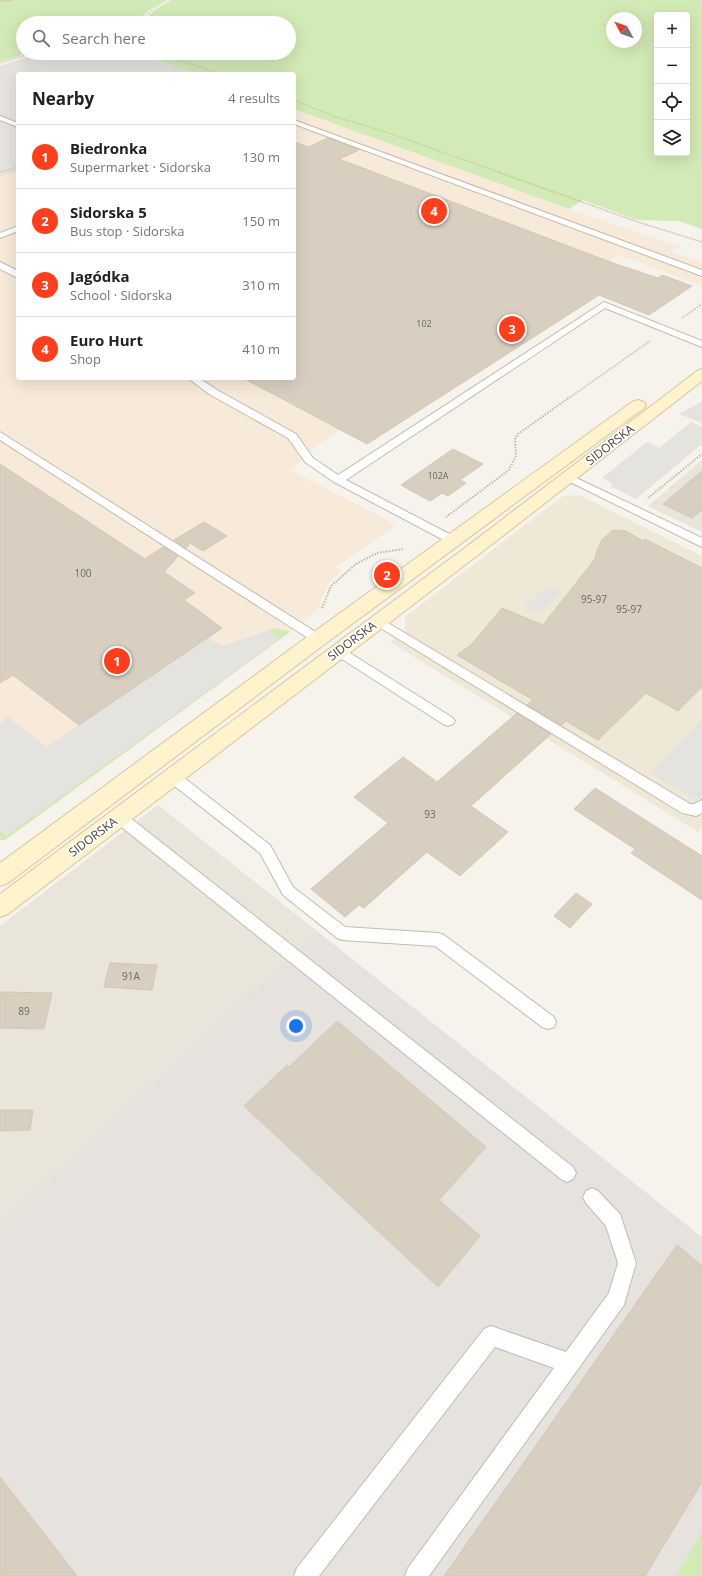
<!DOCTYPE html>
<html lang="en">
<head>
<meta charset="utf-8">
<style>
  :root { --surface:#fff; --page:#f2f2f2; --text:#202124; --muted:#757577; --line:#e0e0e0; --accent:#fc3f1d }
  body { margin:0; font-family:"Open Sans",sans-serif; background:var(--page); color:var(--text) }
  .controls { position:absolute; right:12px; top:12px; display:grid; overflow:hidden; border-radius:4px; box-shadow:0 4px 16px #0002 }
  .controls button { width:36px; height:36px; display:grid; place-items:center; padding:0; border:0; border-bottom:1px solid var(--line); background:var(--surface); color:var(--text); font:20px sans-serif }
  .compass { position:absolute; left:606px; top:12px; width:36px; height:36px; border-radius:50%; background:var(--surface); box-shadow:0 4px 16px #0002; rotate:311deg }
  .you { position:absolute; left:296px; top:1026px; width:14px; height:14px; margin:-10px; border:3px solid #fff; border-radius:50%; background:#1a73e8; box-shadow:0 0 0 6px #1a73e833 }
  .badge { display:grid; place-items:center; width:26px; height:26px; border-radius:50%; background:var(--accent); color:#fff; font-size:13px; font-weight:700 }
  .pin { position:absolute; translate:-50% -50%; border:2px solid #fff; box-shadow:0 1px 4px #0006 }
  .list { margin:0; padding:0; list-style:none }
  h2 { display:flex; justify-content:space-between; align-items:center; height:52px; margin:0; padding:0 16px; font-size:17px }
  h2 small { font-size:13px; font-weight:400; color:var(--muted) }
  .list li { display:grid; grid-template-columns:26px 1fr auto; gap:12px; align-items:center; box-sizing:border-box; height:64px; padding:0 16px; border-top:1px solid var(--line) }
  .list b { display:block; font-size:15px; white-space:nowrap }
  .list p { margin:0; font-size:13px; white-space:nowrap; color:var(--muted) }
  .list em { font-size:13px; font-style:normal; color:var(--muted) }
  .icon { flex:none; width:22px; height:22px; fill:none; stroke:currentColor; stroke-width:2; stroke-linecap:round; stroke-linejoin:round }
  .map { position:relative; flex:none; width:702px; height:1576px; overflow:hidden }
  .search { position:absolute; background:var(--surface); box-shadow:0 4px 16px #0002; left:16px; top:16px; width:280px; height:44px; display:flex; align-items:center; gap:10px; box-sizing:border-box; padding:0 14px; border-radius:22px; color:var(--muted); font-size:15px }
  .panel { position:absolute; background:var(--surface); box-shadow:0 4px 16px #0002; left:16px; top:72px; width:280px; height:308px; border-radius:4px }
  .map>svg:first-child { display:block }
  .residential { fill:#eae5da }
  .commercial { fill:#f7ead8 }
  .industrial { fill:#e6e2dd }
  .education { fill:#efe8d6 }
  .green { fill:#d2eab5; fill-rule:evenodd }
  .parking { fill:#e5e3e0 }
  .building { fill:#d8cfc1; stroke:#d3c7b4 }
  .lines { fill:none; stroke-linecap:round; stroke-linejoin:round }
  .lane-casing { stroke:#c2bbae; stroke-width:2 }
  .secondary-casing { stroke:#d6c79b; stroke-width:2 }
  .path-far2 { stroke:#c4b79f; stroke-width:1; stroke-dasharray:1 1; stroke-linecap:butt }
  .path-far1 { stroke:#c4b79f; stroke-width:1.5; stroke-dasharray:1 1; stroke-linecap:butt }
  .path { stroke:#c4b79f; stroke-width:2; stroke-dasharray:1.5 1.5; stroke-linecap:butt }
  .lane { fill:#fff; fill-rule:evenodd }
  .secondary { fill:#fff3cd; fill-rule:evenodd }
  .labels { text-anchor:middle; stroke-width:3.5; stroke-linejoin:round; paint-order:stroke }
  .far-number-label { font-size:9px; fill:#6e675b }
  .number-label { font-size:10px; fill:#6e675b }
  .street-label { font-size:12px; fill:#4b4439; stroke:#fff }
</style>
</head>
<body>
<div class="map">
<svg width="702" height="1576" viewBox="0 0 702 1576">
  <rect width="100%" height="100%" fill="#f6f3ec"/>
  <path class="residential" d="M702,460V532L648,506Z
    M158,805L317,931L0,1223V926Z"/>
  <path class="commercial" d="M294,109L569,209L680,247L672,252L702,262V286L619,255L340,429L312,449L291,470L396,525L336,567L341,571L329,582L317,610L290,632L5,840H0V177L18,171V378H294Z"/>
  <path class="industrial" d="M40,53H139L197,74H18V171L0,177V66Z
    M317,931L702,1237V1531L675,1576H0V1223Z"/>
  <path class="education" d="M580,495L702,556V827L698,832L390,642L405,630V617L563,496Z"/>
  <path class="green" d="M0,0H165L149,10L135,23H23V53H28L0,62Z
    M171,0H702V229L679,221L637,220L583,200L569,209L294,109V74H197L139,53H289V23H144L153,11ZM657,15H687V153H657ZM612,18H636V42H612Z
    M274,628L290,632L5,840H0V830L6,835L278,639L266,631Z
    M702,1531V1576H675Z"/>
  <path class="parking" d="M701,402H702V423L679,414Z
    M691,422L702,427V444L636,499L610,486L613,484L602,478L647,442L659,448Z
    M548,586L562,593L538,614L524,606Z
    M266,631L279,639L6,836L0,830V723L8,717L47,747L208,638L222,646Z
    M702,719V795L697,801L650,773Z"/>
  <path class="building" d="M328,138L359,150L339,159L613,263L658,278L662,275L692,286L649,315L599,295L367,444L243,378H294V142L308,147Z
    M453,449L483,464L460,480L466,483L448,496L442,493L430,501L401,485Z
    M0,464L145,559L163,547L178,556L164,572L195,593L184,600L222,628L79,725L13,675L0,683Z
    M702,471V510L692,518L663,504Z
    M204,522L227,536L203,551L190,543L186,548L174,540Z
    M613,530L626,531L643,541L645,539L702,568V687L678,711L646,693L598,740L566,721L562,725L527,705L533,700L457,655L471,645L502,608L543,625L595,559L597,550L602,540Z
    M517,713L551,734L471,806L508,832L460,876L427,852L364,908L359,905L345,917L311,889L388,823L354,797L403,757L437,782Z
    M595,788L702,856V900L631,853L635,849L574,809Z
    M576,893L592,904L570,928L554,916Z
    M110,963L157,965L152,990L104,987Z
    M0,992L52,993L44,1029L0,1028Z
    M337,1021L486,1147L439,1200L480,1236L438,1287L244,1106L287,1065L289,1067Z
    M0,1110H33L30,1130L0,1131Z
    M677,1245L702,1266V1482L645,1576H444Z
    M0,1477L77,1576H0Z"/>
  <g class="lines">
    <g class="lane-casing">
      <path id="lane" d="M0,116L18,123V127L0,120Z
        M294,120L702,270V276L294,124Z
        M18,226V231L0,238V233Z
        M0,262L18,271V278L0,269Z
        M604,302L702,341V347L605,308L346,480L457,538L459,541L457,544L453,545L334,482L305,462L288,438L209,394L188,378H199L217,390L296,434L313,458L338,475Z
        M0,432L322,636L324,639L322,642L318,643L314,642L0,440Z
        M568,474L702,538V547L564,479L563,477Z
        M378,617L690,804H694L702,800V813L696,816L682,813L374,624L372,621L374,618Z
        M338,647L342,648L453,718L455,721L453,724L448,726L443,724L334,654L332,651L334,648Z
        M173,772L178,773L270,845L293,887L345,927L438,933L444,935L554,1017L556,1022L554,1027L548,1029L542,1027L435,946L342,940L337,938L283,895L260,853L168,781L166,777L168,773Z
        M119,811L124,813L573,1167L576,1173L573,1179L567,1182L561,1179L114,821L112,817L114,813Z
        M592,1188L598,1191L620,1214L636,1263L624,1305L429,1576H405L408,1568L554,1368L495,1347L319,1576H294L297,1568L484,1329L491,1326L566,1352L609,1293L618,1263L606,1226L586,1203L583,1197L586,1191Z"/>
    </g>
    <g class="secondary-casing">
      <path id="secondary" d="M702,369V381L478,555L8,914L0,917V894L466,547L697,371Z
        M638,400L644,402L646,405L644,408L325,644L8,883L0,886V863L311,634L632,402Z"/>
    </g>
    <path class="path-far2" d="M0,1L14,0
      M138,23L155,7L167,0
      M156,53L221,74
      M0,63L33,53
      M294,100L336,117L386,132L501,173
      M0,172L18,167"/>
    <path class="path-far1" d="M498,172L638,222L702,242
      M682,318L702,304
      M569,398L650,341"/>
    <path class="path" d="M648,498L702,454
      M446,517L509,470L516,456L515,439L518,434L570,397
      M322,608L331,586L356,564L377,553L404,549"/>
    <use href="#lane" class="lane"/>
    <use href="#secondary" class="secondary"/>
  </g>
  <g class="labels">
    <g class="far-number-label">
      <text x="424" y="327">102</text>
      <text x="438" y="479">102A</text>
    </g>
    <g class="number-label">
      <text x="83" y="577">100</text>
      <text x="594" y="603">95-97</text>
      <text x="629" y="613">95-97</text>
      <text x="430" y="818">93</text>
      <text x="131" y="980">91A</text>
      <text x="24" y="1015">89</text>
    </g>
    <g class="street-label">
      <text transform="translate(610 445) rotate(-38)" y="4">SIDORSKA</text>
      <text transform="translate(352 641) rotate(-37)" y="4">SIDORSKA</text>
      <text transform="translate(93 837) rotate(-37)" y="4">SIDORSKA</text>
    </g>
  </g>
</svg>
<div class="controls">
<button>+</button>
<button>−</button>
<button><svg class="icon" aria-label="locate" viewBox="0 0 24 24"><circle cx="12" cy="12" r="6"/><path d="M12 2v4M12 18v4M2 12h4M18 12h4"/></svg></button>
<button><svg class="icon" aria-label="layers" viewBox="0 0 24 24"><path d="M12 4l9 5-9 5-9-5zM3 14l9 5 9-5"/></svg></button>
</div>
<svg class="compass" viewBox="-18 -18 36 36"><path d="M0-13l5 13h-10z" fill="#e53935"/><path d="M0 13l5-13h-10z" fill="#757577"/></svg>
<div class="you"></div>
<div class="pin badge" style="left:117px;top:661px">1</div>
<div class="pin badge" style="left:387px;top:575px">2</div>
<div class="pin badge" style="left:512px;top:329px">3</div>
<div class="pin badge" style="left:434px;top:211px">4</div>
<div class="search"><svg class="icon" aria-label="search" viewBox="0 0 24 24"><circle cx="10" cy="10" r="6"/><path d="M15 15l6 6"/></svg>Search here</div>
<section class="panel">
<h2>Nearby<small>4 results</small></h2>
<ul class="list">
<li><span class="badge">1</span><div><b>Biedronka</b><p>Supermarket · Sidorska</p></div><em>130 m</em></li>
<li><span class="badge">2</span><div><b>Sidorska 5</b><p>Bus stop · Sidorska</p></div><em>150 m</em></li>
<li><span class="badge">3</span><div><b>Jagódka</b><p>School · Sidorska</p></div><em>310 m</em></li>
<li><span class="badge">4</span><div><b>Euro Hurt</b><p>Shop</p></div><em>410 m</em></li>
</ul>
</section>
</div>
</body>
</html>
